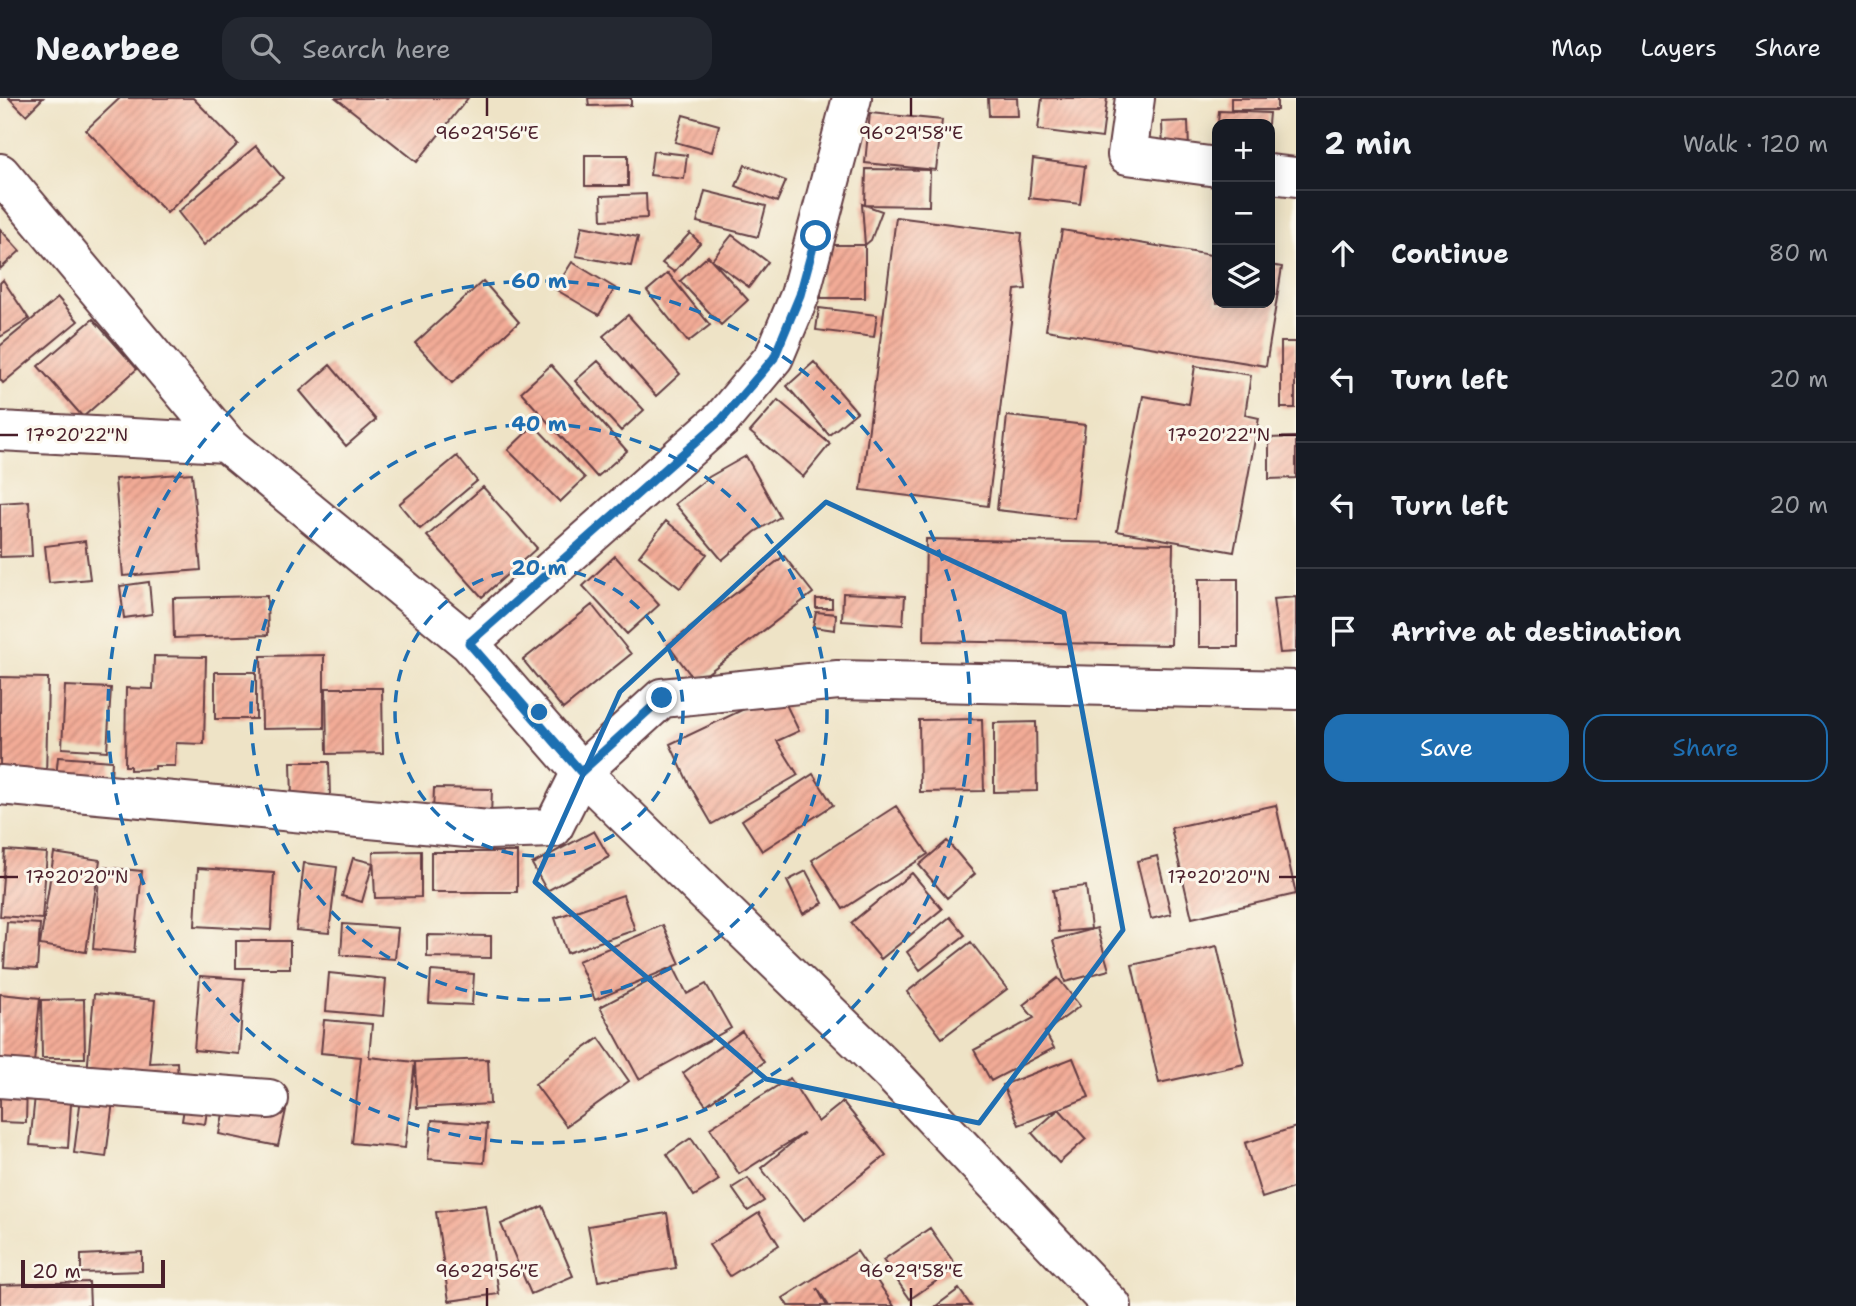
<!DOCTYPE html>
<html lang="en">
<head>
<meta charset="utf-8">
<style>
  :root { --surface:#171b24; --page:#242831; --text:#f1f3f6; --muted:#9ea1a6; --line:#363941; --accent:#1f6fb2 }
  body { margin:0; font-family:"Shantell Sans",sans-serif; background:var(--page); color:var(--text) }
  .controls { position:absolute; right:21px; top:21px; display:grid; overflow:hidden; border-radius:14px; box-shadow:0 4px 18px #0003 }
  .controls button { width:63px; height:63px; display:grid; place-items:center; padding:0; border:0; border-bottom:2px solid var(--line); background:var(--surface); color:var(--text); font:35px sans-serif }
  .scale { position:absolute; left:21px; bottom:18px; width:144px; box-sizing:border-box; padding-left:7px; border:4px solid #4a1f2b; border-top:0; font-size:19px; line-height:24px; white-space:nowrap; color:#4a1f2b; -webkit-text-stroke:5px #fbf7ec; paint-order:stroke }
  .stop { position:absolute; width:21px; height:21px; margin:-16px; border:5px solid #1f6fb2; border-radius:50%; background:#fff }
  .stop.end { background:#1f6fb2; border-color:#fff; box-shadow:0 2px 7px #0008 }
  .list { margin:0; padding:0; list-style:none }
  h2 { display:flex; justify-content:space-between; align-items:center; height:91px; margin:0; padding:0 28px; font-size:30px }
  h2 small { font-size:23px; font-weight:400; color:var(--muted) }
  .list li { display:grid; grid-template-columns:46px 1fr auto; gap:21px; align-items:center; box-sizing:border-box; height:126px; padding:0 28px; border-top:2px solid var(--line) }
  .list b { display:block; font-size:26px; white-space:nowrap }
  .list em { font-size:23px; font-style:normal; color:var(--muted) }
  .actions { display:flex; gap:14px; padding:21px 28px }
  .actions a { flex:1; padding:16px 0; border:2px solid var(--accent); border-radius:21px; text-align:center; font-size:24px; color:var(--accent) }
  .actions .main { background:var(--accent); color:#fff }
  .icon { flex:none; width:38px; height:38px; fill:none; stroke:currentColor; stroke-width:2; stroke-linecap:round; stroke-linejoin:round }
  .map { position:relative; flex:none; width:1296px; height:1208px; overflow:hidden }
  header { display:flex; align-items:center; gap:42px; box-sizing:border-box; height:98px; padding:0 35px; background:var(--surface); border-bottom:2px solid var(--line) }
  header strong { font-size:33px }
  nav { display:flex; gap:38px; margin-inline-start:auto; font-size:24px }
  .search { width:490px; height:63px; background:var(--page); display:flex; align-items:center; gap:18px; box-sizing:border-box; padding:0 24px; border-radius:21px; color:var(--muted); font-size:26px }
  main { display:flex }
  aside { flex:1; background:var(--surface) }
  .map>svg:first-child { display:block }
  .building { fill:url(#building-hatch) }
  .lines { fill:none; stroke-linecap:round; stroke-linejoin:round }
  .minor-casing { stroke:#633c42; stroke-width:42 }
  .minor { stroke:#fff; stroke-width:38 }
  .route { stroke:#1f6fb2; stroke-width:9 }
  .marked { fill:none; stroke:#1f6fb2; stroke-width:5; stroke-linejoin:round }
  .ticks { fill:none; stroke:#4a1f2b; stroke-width:2.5 }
  .ring { fill:none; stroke:#1f6fb2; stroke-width:3.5; stroke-dasharray:12 9 }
  .ticks-label { font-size:18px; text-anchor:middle; fill:#4a1f2b; stroke:#fbf7ec; stroke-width:6; stroke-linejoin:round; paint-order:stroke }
  .centre { fill:#1f6fb2; stroke:#fbf7ec; stroke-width:3.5 }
  .ring-label { font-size:21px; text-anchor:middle; font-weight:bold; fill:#1f6fb2; stroke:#fbf7ec; stroke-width:6; stroke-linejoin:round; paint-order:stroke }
</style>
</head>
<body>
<header>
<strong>Nearbee</strong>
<div class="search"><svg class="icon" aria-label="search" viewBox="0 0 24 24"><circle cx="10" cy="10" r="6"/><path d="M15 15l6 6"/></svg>Search here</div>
<nav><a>Map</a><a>Layers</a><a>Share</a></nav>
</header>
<main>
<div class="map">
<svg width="1296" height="1208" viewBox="0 0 1296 1208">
  <defs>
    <pattern id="building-hatch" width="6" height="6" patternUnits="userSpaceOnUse" patternTransform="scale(1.75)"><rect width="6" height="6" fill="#f3ac97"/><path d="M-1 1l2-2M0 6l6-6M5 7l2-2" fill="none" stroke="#c78b7b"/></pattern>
  </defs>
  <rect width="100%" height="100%" fill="#fbf7ec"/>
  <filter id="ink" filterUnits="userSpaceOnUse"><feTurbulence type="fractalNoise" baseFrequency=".0143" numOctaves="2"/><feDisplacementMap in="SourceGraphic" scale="14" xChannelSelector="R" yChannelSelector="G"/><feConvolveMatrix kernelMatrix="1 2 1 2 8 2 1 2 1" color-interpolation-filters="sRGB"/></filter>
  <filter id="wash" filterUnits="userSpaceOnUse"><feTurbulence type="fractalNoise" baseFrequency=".00686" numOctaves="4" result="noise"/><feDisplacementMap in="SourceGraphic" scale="28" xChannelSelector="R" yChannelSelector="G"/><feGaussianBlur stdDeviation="1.57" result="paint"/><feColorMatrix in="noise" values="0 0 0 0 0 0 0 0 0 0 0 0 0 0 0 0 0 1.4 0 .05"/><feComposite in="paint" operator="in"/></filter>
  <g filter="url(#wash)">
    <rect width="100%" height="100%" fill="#eee3c6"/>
    <g id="blocks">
      <path class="building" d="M9,0H43L26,17Z
        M120,0H193L238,46L167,115L86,32Z
        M336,0H468L417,64Z
        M588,0H631V7L589,8Z
        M988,0H1017L1018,18H989Z
        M1042,0H1107L1102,40L1038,32Z
        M1231,0H1277V12H1231Z
        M1219,13L1269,15L1268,26H1218Z
        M870,15L942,22L936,72L865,65Z
        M683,17L719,27L712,54L675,44Z
        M1188,23L1189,52L1163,53L1162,24Z
        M256,48L283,80L204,147L178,114Z
        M653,53L687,57L684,81L650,77Z
        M585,57H628V88H585Z
        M1033,61L1085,68L1080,106L1029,100Z
        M745,67L786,83L777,104L736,88Z
        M866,71L930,72L929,108L865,107Z
        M705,93L766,108L758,139L697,124Z
        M646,96L647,120L602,122L601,98Z
        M862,106L882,113L871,142L865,147Z
        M896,119L1022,135L1021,145L1026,191L1015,192L988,408L861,392Z
        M582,128L638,139L631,168L576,158Z
        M0,131L20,153L0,171Z
        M1062,132L1217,158V205H1270V167L1282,169L1266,268L1046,232Z
        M690,135L700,145L674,174L662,165Z
        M732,137L768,164L749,189L712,162Z
        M821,147H865V200H821Z
        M708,158L748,202L721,227L680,183Z
        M572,164L615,190L599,217L555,191Z
        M668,175L710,227L688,244L647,193Z
        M3,182L29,221L0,239V185Z
        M483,183L519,224L452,285L415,245Z
        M58,200L78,223L3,285L0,281V248Z
        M819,210L877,217L874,239L816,232Z
        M628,217L680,276L656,298L603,238Z
        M93,221L137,271L83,319L38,268Z
        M1281,244H1295V310H1281Z
        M598,263L644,312L621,333L575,283Z
        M814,264L857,314L829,337L787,288Z
        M330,267L376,322L346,348L300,293Z
        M551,267L627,353L597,379L521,294Z
        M1195,268L1251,277L1245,317L1259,320L1234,454L1117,433L1143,298L1189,306Z
        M778,302L830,346L803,379L750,334Z
        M1007,318L1085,327L1075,421L997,412Z
        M534,327L585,380L560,404L508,352Z
        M1296,339V380L1269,381V340Z
        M457,358L477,383L420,431L399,406Z
        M746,358L780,419L755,434L722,462L675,406L709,379Z
        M192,375L201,472L123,478L115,381Z
        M483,389L537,450L482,499L427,438Z
        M29,403L32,458L0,459V405Z
        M666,423L707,456L680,490L639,458Z
        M926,441L1173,446L1171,547L924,543Z
        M85,443L90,481L49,485L45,448Z
        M615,458L659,507L627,536L583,488Z
        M784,458L813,495L696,584L668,547Z
        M1199,481H1238V549H1199Z
        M149,484L152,516L124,520L120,488Z
        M843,495L905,498L903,527L842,523Z
        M267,498L268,537L174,540L173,500Z
        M1296,499V554L1280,555L1273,501Z
        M816,501H832V510H816Z
        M592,507L631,556L563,611L523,562Z
        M816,514L836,516L835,532L813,529Z
        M324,557V630L262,631L261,558Z
        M154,558L206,559L204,646L176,645L175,668H155V671L130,672V668H125L126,590L153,591Z
        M215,574H256V621H215Z
        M0,579L48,580L46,682L0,681Z
        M65,588L111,590L107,653L62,650Z
        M326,590H382L383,655L327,656Z
        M780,594L799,633L777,643L798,677L712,726L689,686L670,646Z
        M982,621L984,693L920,694L919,622Z
        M1036,624L1037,693L994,694V625Z
        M58,659L112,663L110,695L55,690Z
        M291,664H329L330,699L292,700Z
        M813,676L833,707L762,753L742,722Z
        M434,690L492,691L491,718L433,716Z
        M1276,707L1296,796L1192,820L1171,730Z
        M896,708L928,756L843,811L812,762Z
        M594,733L609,759L547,793L532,766Z
        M947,743L975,776L947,800L919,767Z
        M5,752L47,755L42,821L0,818Z
        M421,753V799L375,800L373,754Z
        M431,754H517V794H431Z
        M54,755L100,762L86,854L40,847Z
        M1157,758L1171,816L1151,821L1137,763Z
        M353,760L373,765L362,804L342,798Z
        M304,765L337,769L329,835L296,832Z
        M100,769L142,773L134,855L93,851Z
        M198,770L274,775L271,832L195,828Z
        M806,773L823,805L803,816L787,783Z
        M912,775L942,811L881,861L851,825Z
        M1086,788L1091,831L1059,834L1053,792Z
        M623,797L635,832L567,855L555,820Z
        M950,819L965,837L920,872L907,854Z
        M7,824L40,826L37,871L4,869Z
        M343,826L398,830L395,861L341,857Z
        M663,827L680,866L595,902L578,863Z
        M1097,830L1109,872L1065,884L1053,842Z
        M427,837L491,838V860L427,859Z
        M236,843H290V870H236Z
        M971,844L1007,891L942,940L907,894Z
        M1217,848L1244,966L1159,985L1132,867Z
        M674,870L687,896L706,886L731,930L639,981L600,909Z
        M431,873L474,876L472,907L429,905Z
        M329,875L386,881L383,918L326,913Z
        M200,878L244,881L239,956L194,952Z
        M1058,880L1080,908L1045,934L1054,950L991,983L974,952L1034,920L1023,907Z
        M0,896L40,900L34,965L0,962Z
        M94,896L155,902L149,965L177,964L179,1000L87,976Z
        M84,901L85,960H42L41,902Z
        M324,922L372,926L369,959L415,964L488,961L490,1006L417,1010L415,964L405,1050L352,1045L361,959L321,955Z
        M742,933L764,964L706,1007L683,975Z
        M599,940L629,983L566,1028L535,986Z
        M1073,960L1089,999L1019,1027L1003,987Z
        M189,978L212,982L205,1026L182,1023Z
        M790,980L818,1024L843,1004L886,1057L803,1123L761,1070L804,1035L739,1076L710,1030Z
        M0,984L27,985L26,1025L0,1024Z
        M36,988L72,991L68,1050L30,1047Z
        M82,991L114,995L106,1059L74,1055Z
        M228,991L288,1003L278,1048L219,1036Z
        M1059,1011L1086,1041L1059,1065L1032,1035Z
        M432,1022L487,1026L484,1065L428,1061Z
        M1296,1029V1089L1262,1100L1245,1045Z
        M691,1040L719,1082L694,1098L667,1056Z
        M748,1080L764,1103L748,1113L732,1090Z
        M486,1107L499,1196L449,1203L436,1114Z
        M543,1108L573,1178L531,1196L501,1126Z
        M667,1115L676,1170L598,1183L588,1128Z
        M759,1115L779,1147L730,1178L709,1147Z
        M930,1130L957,1169L910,1201L883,1162Z
        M857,1153L894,1208H829L817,1190L827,1208H788L783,1200Z
        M142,1154V1173L81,1175V1157Z
        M89,1184L90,1208H0V1187Z
        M959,1191L971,1208H936Z"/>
    </g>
  </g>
  <g filter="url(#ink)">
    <use href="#blocks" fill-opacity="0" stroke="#633c42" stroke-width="2"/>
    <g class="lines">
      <g class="minor-casing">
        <path id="minor" d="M1135,0L1127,57L1217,69
          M0,75L226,345L469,545L581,674L891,975L1112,1208
          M1270,76L1296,79
          M0,333L226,345
          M469,545L722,321L774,259L800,197L852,0
          M0,687L489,732L553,730L581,674L662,600L838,582L1296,592
          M0,980L269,1001"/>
      </g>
      <use href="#minor" class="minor"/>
    </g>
  </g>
  <g class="lines" filter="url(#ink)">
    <path class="route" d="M662,600L581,674L469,545L722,321L774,260L800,197L816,138"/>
  </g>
  <path class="marked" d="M826,404L1064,515L1123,832L979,1025L766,981L535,784L620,594Z"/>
  <path class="ticks" d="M487,0V18M911,0V18M0,337H18M1279,337H1296M0,779H18M1279,779H1296M487,1190V1208M911,1190V1208"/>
  <g class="ring">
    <circle cx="539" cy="614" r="144"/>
    <circle cx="539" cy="614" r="288"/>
    <circle cx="539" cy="614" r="431"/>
  </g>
  <g class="ticks-label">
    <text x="487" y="41">96°29'56"E</text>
    <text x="911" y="41">96°29'58"E</text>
    <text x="77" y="343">17°20'22"N</text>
    <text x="1219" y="343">17°20'22"N</text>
    <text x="77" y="785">17°20'20"N</text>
    <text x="1219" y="785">17°20'20"N</text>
    <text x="487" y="1179">96°29'56"E</text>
    <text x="911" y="1179">96°29'58"E</text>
  </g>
  <circle cx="539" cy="614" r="10" class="centre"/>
  <g class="ring-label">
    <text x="539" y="190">60 m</text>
    <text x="539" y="333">40 m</text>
    <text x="539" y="477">20 m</text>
  </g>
</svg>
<div class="controls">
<button>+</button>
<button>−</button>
<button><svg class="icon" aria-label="layers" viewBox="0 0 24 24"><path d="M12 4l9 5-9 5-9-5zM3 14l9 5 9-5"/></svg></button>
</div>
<div class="scale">20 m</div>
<div class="stop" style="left:816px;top:138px"></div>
<div class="stop end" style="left:662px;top:600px"></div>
</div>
<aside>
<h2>2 min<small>Walk · 120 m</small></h2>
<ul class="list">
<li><svg class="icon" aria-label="ahead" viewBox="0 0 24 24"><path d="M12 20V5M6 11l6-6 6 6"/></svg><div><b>Continue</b></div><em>80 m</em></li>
<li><svg class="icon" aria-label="left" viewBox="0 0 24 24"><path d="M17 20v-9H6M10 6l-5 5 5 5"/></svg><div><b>Turn left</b></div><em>20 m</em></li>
<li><svg class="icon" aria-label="left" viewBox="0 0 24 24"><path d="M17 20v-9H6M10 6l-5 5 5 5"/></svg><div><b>Turn left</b></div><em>20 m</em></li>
<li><svg class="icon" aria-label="arrive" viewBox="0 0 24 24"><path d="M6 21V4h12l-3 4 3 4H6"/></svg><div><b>Arrive at destination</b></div></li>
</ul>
<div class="actions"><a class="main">Save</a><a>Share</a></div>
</aside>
</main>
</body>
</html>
